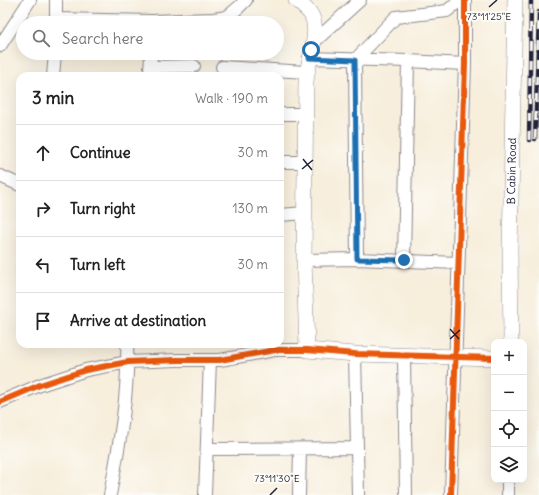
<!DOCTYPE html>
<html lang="en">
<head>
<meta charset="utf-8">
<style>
  :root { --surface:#fff; --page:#f6f6f6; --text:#222; --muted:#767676; --line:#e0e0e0 }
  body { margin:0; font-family:Delius,sans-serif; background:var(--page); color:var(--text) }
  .controls { position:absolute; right:12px; bottom:12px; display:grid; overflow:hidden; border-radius:8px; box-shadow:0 4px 16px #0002 }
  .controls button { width:36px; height:36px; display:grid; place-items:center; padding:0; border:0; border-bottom:1px solid var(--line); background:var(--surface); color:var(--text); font:20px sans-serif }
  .stop { position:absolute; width:12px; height:12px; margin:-9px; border:3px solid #1f6fb2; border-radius:50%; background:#fff }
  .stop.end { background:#1f6fb2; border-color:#fff; box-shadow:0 1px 4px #0008 }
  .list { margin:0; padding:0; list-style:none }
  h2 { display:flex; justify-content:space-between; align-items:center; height:52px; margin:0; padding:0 16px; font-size:17px }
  h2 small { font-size:13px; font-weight:400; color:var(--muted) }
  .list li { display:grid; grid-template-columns:26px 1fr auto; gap:12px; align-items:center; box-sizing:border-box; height:56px; padding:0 16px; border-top:1px solid var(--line) }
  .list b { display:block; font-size:15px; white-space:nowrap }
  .list em { font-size:13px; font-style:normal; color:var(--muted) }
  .icon { flex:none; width:22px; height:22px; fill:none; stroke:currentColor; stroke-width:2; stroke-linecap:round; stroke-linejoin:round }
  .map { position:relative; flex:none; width:539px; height:495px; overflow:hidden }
  .search { position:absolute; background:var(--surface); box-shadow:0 4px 16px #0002; left:16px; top:16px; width:268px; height:44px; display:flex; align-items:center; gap:10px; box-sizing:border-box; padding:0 14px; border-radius:22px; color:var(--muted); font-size:15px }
  .panel { position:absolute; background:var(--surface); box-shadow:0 4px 16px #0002; left:16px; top:72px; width:268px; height:276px; border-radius:12px }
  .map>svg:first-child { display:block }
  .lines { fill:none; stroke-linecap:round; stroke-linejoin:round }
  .minor-casing { stroke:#8c888c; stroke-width:14 }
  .tertiary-casing { stroke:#8c888c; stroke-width:16 }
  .minor { stroke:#fff; stroke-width:12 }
  .tertiary { stroke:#fff; stroke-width:15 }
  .rail-casing { stroke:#22223b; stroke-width:4.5 }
  .rail { stroke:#fdfcf7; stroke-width:3; stroke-dasharray:9; stroke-linecap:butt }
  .cycleway-casing { stroke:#fdfcf7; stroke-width:8 }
  .cycleway { stroke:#e8590c; stroke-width:6 }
  .route { stroke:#1f6fb2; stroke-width:5 }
  .ticks { fill:none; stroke:#22223b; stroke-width:1.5 }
  .labels { text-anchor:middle; stroke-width:4; stroke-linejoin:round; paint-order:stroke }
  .street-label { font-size:11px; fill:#22223b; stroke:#fdfcf7 }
  .ticks-label { font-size:10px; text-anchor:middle; fill:#22223b; stroke:#fdfcf7; stroke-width:4; stroke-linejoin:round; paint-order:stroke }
</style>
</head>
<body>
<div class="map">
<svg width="539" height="495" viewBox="0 0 539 495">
  <rect width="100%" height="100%" fill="#fdfcf7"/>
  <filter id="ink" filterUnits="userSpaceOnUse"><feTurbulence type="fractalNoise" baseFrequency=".025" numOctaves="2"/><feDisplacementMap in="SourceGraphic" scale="8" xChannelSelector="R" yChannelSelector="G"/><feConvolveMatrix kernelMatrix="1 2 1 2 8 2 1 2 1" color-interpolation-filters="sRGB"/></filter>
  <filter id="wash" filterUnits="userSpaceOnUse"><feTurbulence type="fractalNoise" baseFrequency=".012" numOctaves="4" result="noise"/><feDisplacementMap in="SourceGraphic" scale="16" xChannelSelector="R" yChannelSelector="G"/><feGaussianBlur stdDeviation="0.9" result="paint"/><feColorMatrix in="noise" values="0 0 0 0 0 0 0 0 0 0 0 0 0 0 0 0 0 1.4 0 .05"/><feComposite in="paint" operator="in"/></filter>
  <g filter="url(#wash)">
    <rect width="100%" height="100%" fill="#f7eedc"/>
  </g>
  <g filter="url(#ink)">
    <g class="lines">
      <g class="minor-casing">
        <path id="minor" d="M56,19L152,21L213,19L227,17L238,8L246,0
          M56,23V0
          M315,41L360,0
          M0,46L30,0
          M309,58L408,61L465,64
          M150,67L194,66
          M222,67L306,72
          M53,76L55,53
          M150,76L151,53
          M280,114H306
          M280,162H306
          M0,176L20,185
          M280,215L305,213
          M357,259L355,60L396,17L447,11L460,0
          M304,260L357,259L458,263
          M404,260L408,61
          M355,354L358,495
          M404,356L406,495
          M0,402L40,385L86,370L128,362L177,360H220L275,350H307
          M207,449L357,448
          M110,495C119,445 129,395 127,344
          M205,495L210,360
          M299,495L300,449
          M451,495L465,64V0
          M508,495V480"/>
      </g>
      <g class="tertiary-casing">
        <g id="tertiary">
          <path d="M296,0C301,4 306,9 310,13C322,30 307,62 306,82L304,260L307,350L355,354L494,358"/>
          <path id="s1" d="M511,342L510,249L515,0"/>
        </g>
      </g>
      <use href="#minor" class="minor"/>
      <use href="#tertiary" class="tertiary"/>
      <g class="rail-casing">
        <path id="rail" d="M535,139L539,12
          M529,140L531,0"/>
      </g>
      <use href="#rail" class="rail"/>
      <g class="cycleway-casing">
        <path id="cycleway" d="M0,402L40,385L86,370L128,362L177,360H220L275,350H307L355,354L494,358
          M451,495L465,64V0"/>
      </g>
      <use href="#cycleway" class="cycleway"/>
    </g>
  </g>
  <g class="lines" filter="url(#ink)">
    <path class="route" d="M311,50L309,58L355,60L357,259L404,260"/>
  </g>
  <path class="ticks" d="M489,7L497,0M303,159L312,170M302,169L313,160M450,329L459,339M450,339L460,330M270,495L277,488"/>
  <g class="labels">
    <g class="street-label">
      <text dy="4" stroke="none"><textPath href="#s1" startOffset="171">B Cabin Road</textPath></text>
    </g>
  </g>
  <g class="ticks-label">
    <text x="489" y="20">73°11'25"E</text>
    <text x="277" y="482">73°11'30"E</text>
  </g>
</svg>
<div class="controls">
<button>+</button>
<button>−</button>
<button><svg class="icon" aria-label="locate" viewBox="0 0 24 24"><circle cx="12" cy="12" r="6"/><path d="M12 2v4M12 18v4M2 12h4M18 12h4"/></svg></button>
<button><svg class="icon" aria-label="layers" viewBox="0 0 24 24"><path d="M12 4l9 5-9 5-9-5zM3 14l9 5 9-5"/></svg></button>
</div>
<div class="stop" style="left:311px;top:50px"></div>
<div class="stop end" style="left:404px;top:260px"></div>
<div class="search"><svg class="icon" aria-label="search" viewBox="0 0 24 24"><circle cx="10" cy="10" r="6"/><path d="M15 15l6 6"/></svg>Search here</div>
<section class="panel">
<h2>3 min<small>Walk · 190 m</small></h2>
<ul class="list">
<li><svg class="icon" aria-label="ahead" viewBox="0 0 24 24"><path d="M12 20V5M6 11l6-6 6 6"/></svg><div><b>Continue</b></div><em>30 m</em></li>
<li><svg class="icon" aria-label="right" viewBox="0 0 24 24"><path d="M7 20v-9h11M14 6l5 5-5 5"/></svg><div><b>Turn right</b></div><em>130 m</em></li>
<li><svg class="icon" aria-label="left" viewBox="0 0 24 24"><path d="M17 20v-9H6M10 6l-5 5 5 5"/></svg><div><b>Turn left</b></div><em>30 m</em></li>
<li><svg class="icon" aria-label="arrive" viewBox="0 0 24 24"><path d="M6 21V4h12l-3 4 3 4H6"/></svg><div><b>Arrive at destination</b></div></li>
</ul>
</section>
</div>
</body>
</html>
